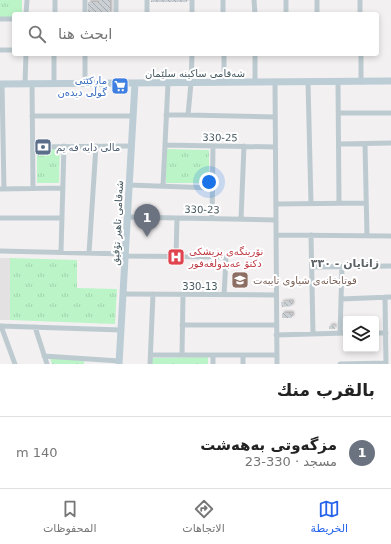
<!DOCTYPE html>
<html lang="ar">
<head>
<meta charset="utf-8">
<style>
  :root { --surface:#fff; --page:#f6f6f6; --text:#222; --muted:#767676; --line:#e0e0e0; --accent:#2563eb }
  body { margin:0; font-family:"DejaVu Sans","Noto Naskh Arabic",sans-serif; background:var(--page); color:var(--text); direction:rtl }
  .controls { position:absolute; right:12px; bottom:12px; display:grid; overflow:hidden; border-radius:4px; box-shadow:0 2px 6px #0003 }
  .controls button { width:36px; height:36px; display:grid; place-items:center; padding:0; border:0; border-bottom:1px solid var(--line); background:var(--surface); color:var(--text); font:20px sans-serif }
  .you { position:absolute; left:209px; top:182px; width:14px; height:14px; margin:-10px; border:3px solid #fff; border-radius:50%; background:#1a73e8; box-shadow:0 0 0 6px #1a73e833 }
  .badge { display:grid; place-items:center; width:26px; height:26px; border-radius:50%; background:var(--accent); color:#fff; font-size:13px; font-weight:700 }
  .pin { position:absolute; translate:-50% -33px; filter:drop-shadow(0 1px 2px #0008) }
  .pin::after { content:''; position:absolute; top:21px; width:14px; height:12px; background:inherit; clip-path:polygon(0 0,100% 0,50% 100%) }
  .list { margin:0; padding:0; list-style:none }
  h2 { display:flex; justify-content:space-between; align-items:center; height:52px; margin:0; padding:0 16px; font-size:17px }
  h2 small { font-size:13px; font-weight:400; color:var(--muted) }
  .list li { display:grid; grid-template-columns:26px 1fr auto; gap:12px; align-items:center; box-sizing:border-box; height:72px; padding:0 16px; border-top:1px solid var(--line) }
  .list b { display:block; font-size:15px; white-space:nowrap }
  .list p { margin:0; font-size:13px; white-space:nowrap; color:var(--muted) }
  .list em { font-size:13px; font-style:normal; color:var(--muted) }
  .icon { flex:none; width:22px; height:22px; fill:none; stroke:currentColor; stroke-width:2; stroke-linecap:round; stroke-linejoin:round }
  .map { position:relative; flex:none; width:391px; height:364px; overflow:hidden; direction:ltr }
  .search { position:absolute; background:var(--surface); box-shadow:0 2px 6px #0003; left:12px; right:12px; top:12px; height:44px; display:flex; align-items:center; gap:10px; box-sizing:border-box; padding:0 14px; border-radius:4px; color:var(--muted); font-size:15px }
  .sheet { height:124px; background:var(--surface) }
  nav { display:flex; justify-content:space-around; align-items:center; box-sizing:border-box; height:56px; border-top:1px solid var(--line); background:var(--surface); font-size:11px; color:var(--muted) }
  nav a { display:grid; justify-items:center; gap:2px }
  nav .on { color:var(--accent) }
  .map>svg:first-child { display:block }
  .education { fill:#e4e1e3 }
  .park { fill:url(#park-tufts) }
  .building { fill:url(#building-back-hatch); filter:url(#shadow) }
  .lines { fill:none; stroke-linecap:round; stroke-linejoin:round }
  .street { stroke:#bdcbd1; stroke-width:5 }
  .secondary { stroke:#bccdd6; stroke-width:7 }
  .labels { text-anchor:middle; stroke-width:4; stroke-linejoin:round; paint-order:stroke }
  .street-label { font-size:10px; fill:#465960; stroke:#fff }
  .shop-label { font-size:10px; fill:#366cbe; stroke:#fff; text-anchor:end }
  .service-label { font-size:10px; fill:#4e5e75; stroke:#fff; text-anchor:start }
  .health-label { font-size:10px; fill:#be3a42; stroke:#fff; text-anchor:start }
  .education-label { font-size:10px; fill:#785e54; stroke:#fff; text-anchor:start }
  .neighbourhood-label { font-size:11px; font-weight:bold; fill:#5c6366; stroke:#fff }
</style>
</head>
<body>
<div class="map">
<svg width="391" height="364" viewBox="0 0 391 364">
  <defs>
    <pattern id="park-tufts" width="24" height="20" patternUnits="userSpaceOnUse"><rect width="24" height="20" fill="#bbf4c7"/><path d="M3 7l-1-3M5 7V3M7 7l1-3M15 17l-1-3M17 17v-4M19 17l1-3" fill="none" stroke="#a2d3ae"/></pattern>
    <pattern id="building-back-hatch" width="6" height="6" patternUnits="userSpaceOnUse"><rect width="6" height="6" fill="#cacfd3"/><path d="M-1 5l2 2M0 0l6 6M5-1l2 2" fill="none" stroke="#a6abaf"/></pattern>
    <filter id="shadow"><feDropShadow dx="2" dy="-2" stdDeviation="1" flood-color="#0004"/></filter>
  </defs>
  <rect width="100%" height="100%" fill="#f3f0f1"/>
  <path class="education" d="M0,258H10V320H0Z"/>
  <path class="park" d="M0,0H22V14H14V17H0Z
    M60,149L59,183H37V150Z
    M166,149L209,150V183H166Z
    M10,258L77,260V288L117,289L115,324L10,320Z
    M208,357V364H151L152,358Z
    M50,358L84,360V364H52Z"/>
  <path class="building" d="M99,0H110V14L88,13V2H99Z
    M151,0H187V2H151Z
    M292,301V306L282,307L281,302Z
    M282,313H292V318H282Z
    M334,325L335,329H329V326Z"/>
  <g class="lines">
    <path class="street" d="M85,0V14
      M116,0V14
      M147,0V14
      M192,0V14
      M223,0V14
      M254,0L255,14
      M286,0V14
      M317,0V14
      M360,0V14
      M26,14L27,0
      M55,14V0
      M0,19H14
      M0,50H14
      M85,54V83
      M224,54V83
      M255,54V82
      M361,54V82
      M275,82L277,364
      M308,82L311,204
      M338,82L339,203
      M25,83L26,54
      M32,83L33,188
      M54,83V54
      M2,84L4,189
      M339,113H391
      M166,115H188L275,117
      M188,115L191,83L192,54
      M32,116H133
      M339,144L391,143
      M365,144L367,236
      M165,145L275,147
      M33,147L131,146
      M129,185L212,188
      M163,186L168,83
      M0,189L63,188
      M276,204L366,203
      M127,217L276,220
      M0,218H62
      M212,219L213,146
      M241,219L244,146
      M276,235L391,236
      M311,235L313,334
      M0,251L125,254
      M61,252L64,146
      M89,253L96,146
      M125,256L223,257L226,260L224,295
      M176,257L177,218
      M312,267L391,266
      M123,294L276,295
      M385,297L386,364
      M341,299L391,297
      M182,325H276
      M0,326L121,330
      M1,326L15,364
      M35,327L47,364
      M340,333L342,267
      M376,333H386
      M276,335L346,333
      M151,355H277
      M182,355L183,295
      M213,355V364
      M243,355V364
      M44,356L119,361
      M150,364L153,294
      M340,364L386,363"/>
    <path class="secondary" d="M0,84L391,81
      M119,364L135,83"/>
  </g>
  <defs>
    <g id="supermarket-square" transform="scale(0.9)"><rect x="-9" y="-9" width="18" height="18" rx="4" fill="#3f7fe0" stroke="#fff"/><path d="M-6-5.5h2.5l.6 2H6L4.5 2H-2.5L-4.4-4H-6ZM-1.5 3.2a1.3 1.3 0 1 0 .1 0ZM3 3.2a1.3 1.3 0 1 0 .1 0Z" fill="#fff"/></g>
    <g id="bank-square" transform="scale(0.9)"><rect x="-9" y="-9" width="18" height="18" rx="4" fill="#5c6f8a" stroke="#fff"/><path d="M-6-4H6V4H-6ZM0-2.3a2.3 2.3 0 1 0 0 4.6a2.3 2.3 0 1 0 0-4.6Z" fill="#fff"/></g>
    <g id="hospital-square" transform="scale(0.9)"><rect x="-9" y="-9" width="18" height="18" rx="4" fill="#e0444e" stroke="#fff"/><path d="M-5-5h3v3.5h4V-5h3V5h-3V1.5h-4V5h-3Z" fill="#fff"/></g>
    <g id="school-square" transform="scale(0.9)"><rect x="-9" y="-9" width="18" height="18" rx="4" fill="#8d6e63" stroke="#fff"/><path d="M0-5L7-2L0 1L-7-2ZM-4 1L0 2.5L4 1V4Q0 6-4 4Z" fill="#fff"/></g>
  </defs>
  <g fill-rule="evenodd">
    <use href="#supermarket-square" x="120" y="86"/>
    <use href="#bank-square" x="43" y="147"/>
    <use href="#hospital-square" x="176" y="257"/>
    <use href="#school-square" x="240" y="280"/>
  </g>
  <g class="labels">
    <g class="street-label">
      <text x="195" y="77">شەقامی ساکینە سلێمان</text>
      <text transform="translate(220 137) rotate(1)" y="4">330-25</text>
      <text transform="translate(202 209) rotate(1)" y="4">330-23</text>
      <text transform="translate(117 223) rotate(-87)" y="4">شەقامی تاهیر تۆفیق</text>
      <text x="200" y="290">330-13</text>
    </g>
    <g class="shop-label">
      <text x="107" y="84">مارکێتی<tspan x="107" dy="12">گوڵی دیدەن</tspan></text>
    </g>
    <g class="service-label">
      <text x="56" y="151">مالى دايه فه يم</text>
    </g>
    <g class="health-label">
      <text x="189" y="255">نۆرینگەی پزیشکی<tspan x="189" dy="12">دکتۆ عەبدولغەفور</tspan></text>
    </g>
    <g class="education-label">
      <text x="253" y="284">قوتابخانەی شیاوی تایبەت</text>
    </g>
    <g class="neighbourhood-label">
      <text x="345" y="267">زانایان - ٣٣٠</text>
    </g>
  </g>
</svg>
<div class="controls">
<button><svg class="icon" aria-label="layers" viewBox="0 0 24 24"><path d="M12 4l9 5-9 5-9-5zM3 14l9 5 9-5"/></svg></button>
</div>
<div class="you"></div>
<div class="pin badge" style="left:147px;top:237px;background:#6b7280">1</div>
<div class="search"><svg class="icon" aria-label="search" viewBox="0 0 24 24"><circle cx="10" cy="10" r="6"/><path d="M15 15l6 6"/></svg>ابحث هنا</div>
</div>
<section class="sheet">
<h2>بالقرب منك<small></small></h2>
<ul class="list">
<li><span class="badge" style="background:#6b7280">1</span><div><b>مزگەوتی بەهەشت</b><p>مسجد · 330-23</p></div><em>140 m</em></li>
</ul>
</section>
<nav>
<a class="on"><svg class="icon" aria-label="map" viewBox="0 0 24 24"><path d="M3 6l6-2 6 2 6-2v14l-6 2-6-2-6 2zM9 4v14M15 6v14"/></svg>الخريطة</a>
<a><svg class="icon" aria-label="directions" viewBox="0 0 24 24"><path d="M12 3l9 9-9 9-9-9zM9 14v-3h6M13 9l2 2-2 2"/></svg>الاتجاهات</a>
<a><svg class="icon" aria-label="saved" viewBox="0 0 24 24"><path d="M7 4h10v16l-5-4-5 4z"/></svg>المحفوظات</a>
</nav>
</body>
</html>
